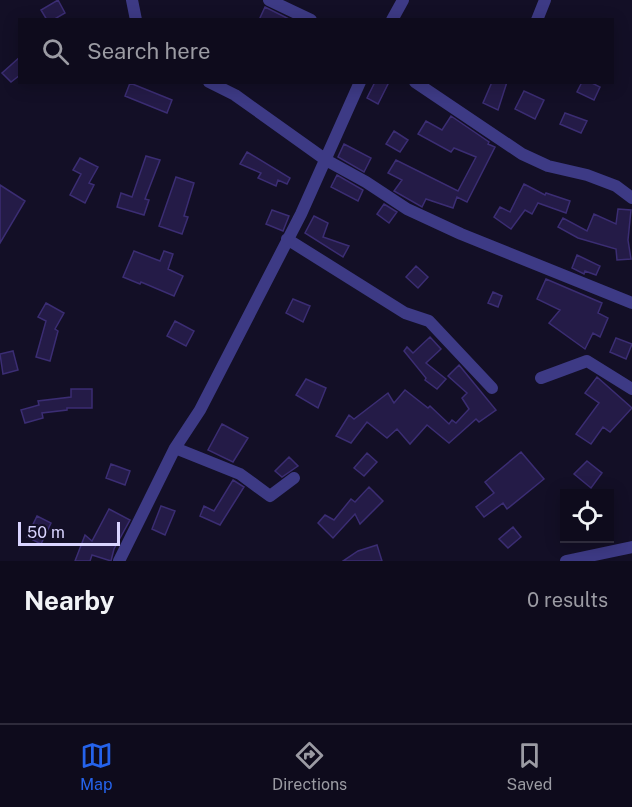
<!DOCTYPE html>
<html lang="en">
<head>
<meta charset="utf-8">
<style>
  :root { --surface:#0e0b1c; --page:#171425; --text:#f1f3f6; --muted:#9b9ba3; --line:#2e2b3b; --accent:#2563eb }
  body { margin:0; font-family:"Public Sans",sans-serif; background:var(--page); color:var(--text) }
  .controls { position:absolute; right:18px; bottom:18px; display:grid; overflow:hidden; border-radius:0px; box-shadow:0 3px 15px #0003 }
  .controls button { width:54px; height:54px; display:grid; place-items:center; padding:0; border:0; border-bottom:2px solid var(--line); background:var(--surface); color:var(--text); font:30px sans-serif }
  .scale { position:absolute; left:18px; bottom:15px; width:102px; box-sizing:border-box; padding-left:6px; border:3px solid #d9d4ff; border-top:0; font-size:16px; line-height:21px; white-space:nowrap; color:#d9d4ff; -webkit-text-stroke:4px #130f26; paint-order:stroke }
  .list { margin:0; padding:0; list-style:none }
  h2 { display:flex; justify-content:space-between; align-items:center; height:78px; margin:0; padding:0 24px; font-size:26px }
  h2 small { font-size:20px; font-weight:400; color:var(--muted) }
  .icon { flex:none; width:33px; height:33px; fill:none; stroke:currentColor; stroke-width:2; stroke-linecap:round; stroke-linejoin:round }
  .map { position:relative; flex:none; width:632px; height:561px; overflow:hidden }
  .search { position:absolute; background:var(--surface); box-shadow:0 3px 15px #0003; left:18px; right:18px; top:18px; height:66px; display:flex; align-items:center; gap:15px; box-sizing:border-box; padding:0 21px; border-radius:0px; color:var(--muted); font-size:22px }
  .sheet { height:162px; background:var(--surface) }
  nav { display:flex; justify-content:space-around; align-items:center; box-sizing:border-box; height:84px; border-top:2px solid var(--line); background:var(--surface); font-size:16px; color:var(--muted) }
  nav a { display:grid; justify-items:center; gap:3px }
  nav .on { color:var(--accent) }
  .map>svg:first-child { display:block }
  .building { fill:#241b47; stroke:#3b2d73; stroke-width:1.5 }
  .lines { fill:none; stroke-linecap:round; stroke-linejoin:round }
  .street { stroke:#3d3a85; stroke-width:12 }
</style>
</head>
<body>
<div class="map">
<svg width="632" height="561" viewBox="0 0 632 561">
  <rect width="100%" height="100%" fill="#130f26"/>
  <path class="building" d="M58,0L65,13L53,20H47L41,10Z
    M265,7L291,20H259Z
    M20,57V75L11,82L2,73Z
    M375,82H389L378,104L367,98Z
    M492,82H507L498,110L483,103Z
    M582,82H590L600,87L594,100L577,92Z
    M130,83L172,100L167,113L125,96Z
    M524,91L544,100L535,119L515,109Z
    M565,113L587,121L581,133L560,124Z
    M451,116L489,142L488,144L495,147L467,202L457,197L453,208L426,199L422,207L394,191L402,180L388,173L396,160L458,191L476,157L454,148L451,152L418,134L426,121L442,130Z
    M394,131L408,140L400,152L386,144Z
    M344,144L371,158L364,172L338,157Z
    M247,152L290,178L287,184L278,180L276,186L258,178L261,173L240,164Z
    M146,156L160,160L145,199L149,200L144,215L117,207L121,193L132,197Z
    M80,158L98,167L89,183L94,185L85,203L70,195L81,174L73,170Z
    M337,175L363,190L358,201L331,187Z
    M176,177L194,183L184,216L188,217L182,234L159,226Z
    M524,184L545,195L546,193L570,201L566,213L538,203L532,214L525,210L511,229L494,217L500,207L510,212Z
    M0,185L25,201L0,243Z
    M384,204L397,212L389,223L377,214Z
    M618,209L631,210L628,240L631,259L617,260L616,249L578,238L558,227L563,218L587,231L594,214L616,224Z
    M272,210L289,216L283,231L266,224Z
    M314,216L328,223L323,237L349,246L343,257L305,233Z
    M134,251L160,261L164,251L173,254L168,269L183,276L174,296L141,282L140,284L123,277Z
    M577,255L600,266L596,275L585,271L584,274L572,268Z
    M416,266L428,277L418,288L406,277Z
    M546,279L602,303L598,313L608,318L600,337L593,333L585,349L549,323L560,310L537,299Z
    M493,292L502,296L498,307L488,303Z
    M293,299L310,306L303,322L286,313Z
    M46,303L64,313L55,329L58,331L50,361L36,357L46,321L38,317Z
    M175,321L194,331L186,346L167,336Z
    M430,337L441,349L426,363L446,379L437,389L425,380L426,378L404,351L407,347L413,353Z
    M616,338L632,344L626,359L610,352Z
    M13,351L18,370L3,374L0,354Z
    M459,365L496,410L479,422L476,419L449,443L427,425L410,444L397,429L387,438L367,422L351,443L336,436L349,415L354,419L388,393L394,403L405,390L428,408L430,406L449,424L452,420L456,423L469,409L462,398L467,393L448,376Z
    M597,377L632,408L610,432L603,427L591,444L576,434L599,403L585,393Z
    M306,379L326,388L318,408L296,395Z
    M71,389H92V408H67V410L42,413L43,418L25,423L21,410L39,405L38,401L71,397Z
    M222,424L248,438L233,462L208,450Z
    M521,452L544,479L507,509L503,503L484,517L476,507L494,493L485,482Z
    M367,453L377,462L364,476L354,468Z
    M289,457L298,466L282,477L275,471Z
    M587,461L602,473L591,488L574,474Z
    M111,464L130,471L125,485L106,478Z
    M233,480L244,487L220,525L200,516L204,506L214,511Z
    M369,487L383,501L360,524L355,514L333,538L318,523L325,515L334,520L351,499L355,502Z
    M161,506L175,511L165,535L152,529Z
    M109,509L130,520L114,549L111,561L92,555L90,561H75L85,535L92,541Z
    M37,516L51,523L41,544L27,537Z
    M513,527L521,537L508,548L499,539Z
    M377,545L382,561H343L358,551Z"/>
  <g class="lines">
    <path class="street" d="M132,0L136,20
      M269,0L311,20
      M392,20L403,0
      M537,20L545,0
      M209,82L235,95L326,160L366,182L407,209L461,234L632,303
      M415,82L522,154L548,166L587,175L616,186L632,198
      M287,239L405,313L429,321L492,388
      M541,378L587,361L632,389
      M175,448L240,474L270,496L294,478
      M119,561L175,448L200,410L301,214L360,82
      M566,561L632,547"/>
  </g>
</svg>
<div class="controls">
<button><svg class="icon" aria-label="locate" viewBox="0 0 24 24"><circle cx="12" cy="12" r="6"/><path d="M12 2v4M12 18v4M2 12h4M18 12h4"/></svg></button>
</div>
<div class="scale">50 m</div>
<div class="search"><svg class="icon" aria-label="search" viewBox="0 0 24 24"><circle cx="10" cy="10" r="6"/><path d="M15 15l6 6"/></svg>Search here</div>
</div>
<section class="sheet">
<h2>Nearby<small>0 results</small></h2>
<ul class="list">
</ul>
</section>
<nav>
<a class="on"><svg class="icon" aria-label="map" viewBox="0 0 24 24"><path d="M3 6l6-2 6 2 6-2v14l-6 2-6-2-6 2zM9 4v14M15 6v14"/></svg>Map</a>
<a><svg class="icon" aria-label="directions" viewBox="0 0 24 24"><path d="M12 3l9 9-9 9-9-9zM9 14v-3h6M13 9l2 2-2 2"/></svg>Directions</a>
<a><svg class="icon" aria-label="saved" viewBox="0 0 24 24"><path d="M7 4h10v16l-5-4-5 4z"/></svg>Saved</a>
</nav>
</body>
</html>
